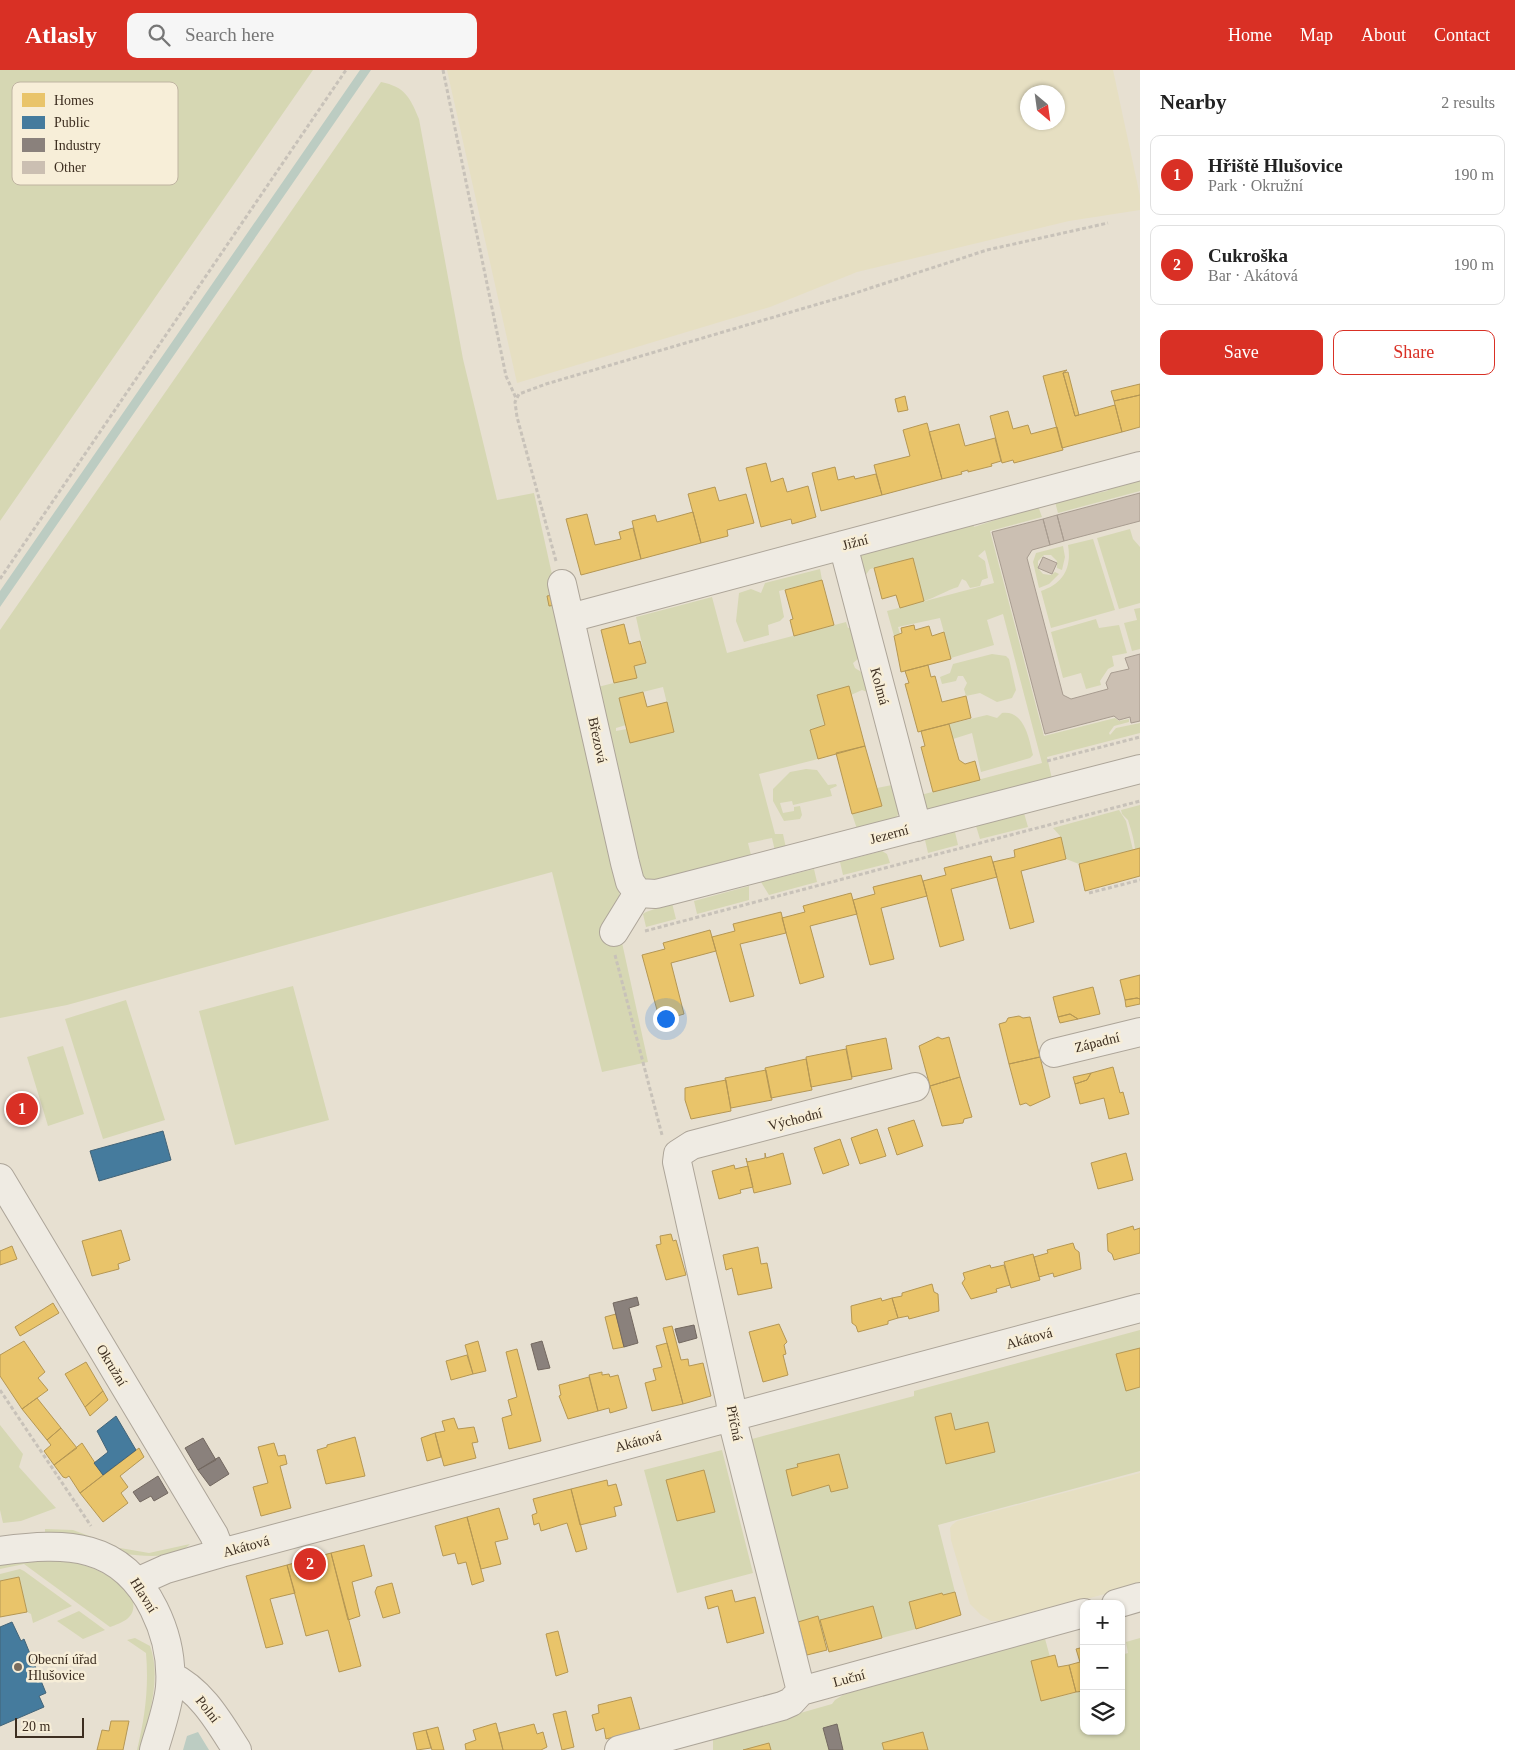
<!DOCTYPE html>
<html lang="en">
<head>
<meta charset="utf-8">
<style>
  :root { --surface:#fff; --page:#f6f6f6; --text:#222; --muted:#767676; --line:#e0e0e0; --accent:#d93025 }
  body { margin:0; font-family:"Times New Roman",serif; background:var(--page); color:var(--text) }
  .controls { position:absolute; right:15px; bottom:15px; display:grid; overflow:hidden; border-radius:10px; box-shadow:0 1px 4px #0004 }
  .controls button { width:45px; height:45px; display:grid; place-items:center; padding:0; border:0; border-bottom:1px solid var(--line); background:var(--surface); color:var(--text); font:25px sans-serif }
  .compass { position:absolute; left:1020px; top:15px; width:45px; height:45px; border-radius:50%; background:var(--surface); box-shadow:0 1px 4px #0004; rotate:151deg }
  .scale { position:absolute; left:15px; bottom:12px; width:69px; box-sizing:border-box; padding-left:5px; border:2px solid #3d2e20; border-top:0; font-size:14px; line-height:18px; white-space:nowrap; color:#3d2e20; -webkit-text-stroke:4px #f7eed8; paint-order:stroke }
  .you { position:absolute; left:665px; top:948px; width:18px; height:18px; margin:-12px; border:4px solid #fff; border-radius:50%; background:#1a73e8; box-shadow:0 0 0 8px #1a73e833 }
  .badge { display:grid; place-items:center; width:32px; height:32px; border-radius:50%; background:var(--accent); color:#fff; font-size:16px; font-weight:700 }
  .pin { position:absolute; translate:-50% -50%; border:2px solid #fff; box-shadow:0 1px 5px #0006 }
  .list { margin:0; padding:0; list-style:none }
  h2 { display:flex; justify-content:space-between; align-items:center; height:65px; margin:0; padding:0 20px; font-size:21px }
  h2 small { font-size:16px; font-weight:400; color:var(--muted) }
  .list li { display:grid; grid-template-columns:32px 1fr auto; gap:15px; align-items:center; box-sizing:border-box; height:80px; margin:0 10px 10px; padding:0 10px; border:1px solid var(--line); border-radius:10px }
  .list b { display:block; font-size:19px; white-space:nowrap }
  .list p { margin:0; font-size:16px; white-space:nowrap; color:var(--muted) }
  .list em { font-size:16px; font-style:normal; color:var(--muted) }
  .actions { display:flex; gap:10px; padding:15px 20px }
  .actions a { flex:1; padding:11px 0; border:1px solid var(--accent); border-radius:10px; text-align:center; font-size:18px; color:var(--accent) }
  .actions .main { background:var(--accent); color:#fff }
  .icon { flex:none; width:28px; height:28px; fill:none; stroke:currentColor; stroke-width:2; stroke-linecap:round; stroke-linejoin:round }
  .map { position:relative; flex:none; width:1140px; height:1680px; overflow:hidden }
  header { display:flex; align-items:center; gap:30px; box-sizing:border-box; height:70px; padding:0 25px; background:var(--accent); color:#fff }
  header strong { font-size:24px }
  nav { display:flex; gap:28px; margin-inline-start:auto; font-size:18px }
  .search { width:350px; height:45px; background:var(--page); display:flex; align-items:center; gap:12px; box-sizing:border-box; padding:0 18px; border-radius:10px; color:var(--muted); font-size:19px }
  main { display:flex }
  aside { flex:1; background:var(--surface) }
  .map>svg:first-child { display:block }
  .farmland { fill:#e6dfc2; fill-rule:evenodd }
  .green { fill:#d6d7b3; fill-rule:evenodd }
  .water { fill:#bcccc2 }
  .homes { fill:#e9c46a; stroke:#b59754 }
  .public { fill:#457b9d; stroke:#436478 }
  .industry { fill:#8a817c; stroke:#736860 }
  .building { fill:#cbbfb2; stroke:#a89c90 }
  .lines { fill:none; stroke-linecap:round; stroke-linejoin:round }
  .minor-casing { stroke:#ada599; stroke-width:30 }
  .path { stroke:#c8c2b9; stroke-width:3; stroke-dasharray:4 2.5; stroke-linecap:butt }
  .minor { stroke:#efebe3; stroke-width:28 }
  .poi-dot { fill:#786c5e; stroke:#f7eed8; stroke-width:2 }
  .labels { text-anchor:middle; stroke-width:5; stroke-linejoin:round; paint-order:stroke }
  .street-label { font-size:14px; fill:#3d2e20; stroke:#f7eed8 }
  .poi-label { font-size:14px; fill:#3d2e20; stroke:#f7eed8; text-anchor:start }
  .key { fill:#f7eed8; stroke:#bfb4a1; stroke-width:1 }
  .key-label { font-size:14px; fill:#3d2e20 }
</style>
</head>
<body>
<header>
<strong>Atlasly</strong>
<div class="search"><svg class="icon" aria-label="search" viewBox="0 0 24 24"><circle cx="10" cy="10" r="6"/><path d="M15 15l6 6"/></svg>Search here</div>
<nav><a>Home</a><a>Map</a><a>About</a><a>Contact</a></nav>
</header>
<main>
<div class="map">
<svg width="1140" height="1680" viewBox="0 0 1140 1680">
  <rect width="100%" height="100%" fill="#e7e0d1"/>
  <path class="farmland" d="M447,0H1113L1140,126V140L1069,151L857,202L770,237L517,313ZM1028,22H1058V52H1028Z
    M1140,1403V1515L1001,1551H991L981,1545L970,1534L951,1470L950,1458L952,1455L957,1451Z"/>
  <path class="green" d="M0,0H313L0,451Z
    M381,12C405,17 410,27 419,49L463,289L497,430L534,423L620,812L619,832L609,847L615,877L621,868L648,992L602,1002L552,802L67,935L0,948V560Z
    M1140,409V421L1058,443L1055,432L1107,421L1111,417Z
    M1038,436L1042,447L990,461L1044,666L1115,648L1119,651L1129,649V652L1114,656L1109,663L1110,665L1116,658L1140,653V663L1047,687L1052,709L932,741C924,738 921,734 917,726L1042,693L1003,544L987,550L994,575L951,588L940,548L898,557L900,564L894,566L887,541L994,513L985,480L978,486L985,491L988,508L982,510L980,516L970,518L966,511L962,509L958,517C945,521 937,527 924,531L913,488L870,499L865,506L871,519L862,521L858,487L864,480L973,453L974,457Z
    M1130,459L1133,469L1140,477V533L1119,539L1097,468Z
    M1093,469L1115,540L1051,558L1041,521C1063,514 1072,498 1068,475Z
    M1063,476L1065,487L1062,500L1057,498V491L1051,485H1044L1038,491V498L1043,504L1051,505L1055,502L1059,504L1049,514L1039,518L1033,492L1036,483Z
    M820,499L822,510L779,521L784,547L780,551L768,555L769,565L744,572L736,551L739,523L751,519L761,523L765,513Z
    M712,527L727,583L846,552L848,558L855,557L859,588L853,593L855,598L866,605L870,623L862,620L851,625L849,616L817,625L825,655L810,660L818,689L759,704L775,764H783L786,778L775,781L772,768L748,773L752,789L653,814L640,807L594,618L637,607L634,596L646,592L636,547ZM663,617L674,662L630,673L627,659L616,661V658L626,655L619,628Z
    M1140,538V579L1132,581L1124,553L1137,550L1134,539Z
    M1096,549L1099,558L1119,555L1127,583L1112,586L1114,596L1108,599L1100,611L1101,615L1086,619L1081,603L1063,608L1051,562Z
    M992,584L1006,586L1009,589L1016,620L1012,628L997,632L980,623L966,626L964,619L967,613L963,606H958L956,611L942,614L940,607L950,603L953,594Z
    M1002,643C1024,640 1029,668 1033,685L1030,688L981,702L972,663L953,669L949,654L987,645L997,648Z
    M806,699L817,700L828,715L836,714L837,716L830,719L832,726L793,735L792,731L780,733L783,743L794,741V737L800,736L802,745L800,749L784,751L773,731V719L790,702Z
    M897,714C898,725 904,739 895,749L857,759L852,744L882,736L877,718Z
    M1140,735V778L1135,779C1134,768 1131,760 1128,750L1122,744L1121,740Z
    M1119,740L1126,751L1133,780L1079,794L1066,789L1061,767L1053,758Z
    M1024,743L1028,757L980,769L976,756Z
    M955,762L958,775L928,783L925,770Z
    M882,781L887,784L890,793L843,805L840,792Z
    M814,799L817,812L769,825L761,812Z
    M749,816V830L697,844L694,831Z
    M672,833L676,849L646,857L643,844L646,842Z
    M293,916L329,1050L235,1075L199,941Z
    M126,930L165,1050L103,1069L65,949Z
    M63,976L84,1044L48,1056L27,987Z
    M1140,1260V1401L938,1455L955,1522L943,1525L942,1523L910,1532L916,1559L882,1568L873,1536L821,1550L826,1571L799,1578L752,1369L914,1326V1321Z
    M0,1355L23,1384L19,1397L56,1438L21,1451L3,1453L0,1440Z
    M722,1380L753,1503L677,1523L644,1400Z
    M45,1459L73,1460L116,1476L118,1479L120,1478L149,1483L190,1474C165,1502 77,1473 45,1465Z
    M56,1488C88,1495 114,1502 133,1531C136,1548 123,1552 110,1557L24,1494L0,1499V1491Z
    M20,1499L24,1501L72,1536L33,1553L31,1544L27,1542L19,1507L0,1511V1504Z
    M79,1541L105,1560L83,1569L57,1551Z
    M1044,1565L1050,1587L1031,1592L1041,1631L1082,1621L1084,1661H1121V1585L1128,1583L1126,1572L1140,1568V1680H713V1668L832,1634L835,1630L843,1625L965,1584Z
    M135,1568L150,1576C162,1608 148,1648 141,1680H137C145,1647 149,1617 146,1583L127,1570Z"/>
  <path class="water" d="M360,0H371L0,537V521Z
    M198,1662L209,1680H183L187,1666Z"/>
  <path class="homes" d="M1067,300L1063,303L1075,346L1115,335L1122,362L1062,378L1043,306Z
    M1068,302L1079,345L1075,346L1063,303Z
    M1140,314V325L1114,331L1111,321Z
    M1140,325V357L1122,362L1114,331Z
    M905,326L908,340L898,342L895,329Z
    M1008,341L1013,359L1028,355L1031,364L1057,357L1063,380L1014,393L1013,390L1002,393L990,346Z
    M927,353L942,409L882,425L874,395L910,386L903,360Z
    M959,354L965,376L995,368L1001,391L991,394L992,396L968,402V400L961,402L962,404L942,409L929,362Z
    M766,393L771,412L783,408L787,422L808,416L816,447L792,454L791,449L761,457L746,398Z
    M835,397L838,410L854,406L855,409L876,404L882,425L821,441L812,403Z
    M715,417L719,431L746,424L754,453L727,460L728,466L701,473L688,424Z
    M693,442L701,473L641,489L632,451L655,445L657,452Z
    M587,444L595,475L621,469L619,462L633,458L641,489L581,505L566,449Z
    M913,488L924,531L900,538L896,525L882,529L874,498Z
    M822,510L834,555L794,566L790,550L793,549L785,520Z
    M553,525L556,535L549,536L547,526Z
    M624,554L629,574L640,571L646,593L634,596L637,608L614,613L601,560Z
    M914,555L915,560L929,556L932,566L944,562L951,589L901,602L894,566L902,563L901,558Z
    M928,595L931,607L935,606L942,632L966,626L971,648L918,662L905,614L909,613L905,601Z
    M849,616L865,676L818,689L810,660L825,655L817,625Z
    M643,622L647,637L667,632L674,662L630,673L619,628Z
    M949,654L959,690L965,694L975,691L980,710L933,722L921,677L925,676L921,661Z
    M865,676L882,736L852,744L836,683Z
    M1061,767L1066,789L1021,801L1034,852L1010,859L993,792L1015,787L1014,780Z
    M1140,778V806L1085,821L1079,794Z
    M991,786L997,807L951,819L964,870L940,877L923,811L946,805L944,798Z
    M921,805L927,826L881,838L894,889L870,895L853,830L875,824L873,817Z
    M851,823L857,844L810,856L824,907L800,914L782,848L805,842L803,836Z
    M781,842L786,863L740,874L754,926L730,932L712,867L735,861L733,854Z
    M710,860L716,881L671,893L684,944L660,951L642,885L665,879L663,873Z
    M1140,905V929L1137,928L1125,930L1120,910Z
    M1093,917L1100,944L1078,949L1070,944L1058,947L1053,927Z
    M1137,928L1140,929V934L1126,937L1125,930Z
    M1070,944L1078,949L1060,953L1058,947Z
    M1019,946L1023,948L1030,947L1040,987L1009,994L999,954L1006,952L1008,948Z
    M938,967L942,969L949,967L960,1007L930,1016L919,976Z
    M886,968L892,999L852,1007L846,976Z
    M846,979L852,1009L811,1017L806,987Z
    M1040,987L1050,1027L1030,1036L1026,1033L1020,1035L1009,994Z
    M806,989L812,1020L771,1028L765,998Z
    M1113,997L1120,1023L1123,1022L1129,1044L1109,1049L1104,1028L1080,1034L1075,1014L1087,1010L1091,1003Z
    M766,1000L772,1030L731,1038L725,1008Z
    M1091,1003L1087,1010L1075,1014L1073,1007Z
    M960,1007L972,1047L964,1049L963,1053L942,1056L930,1016Z
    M726,1010L731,1041L691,1049L685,1030V1018Z
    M914,1050L923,1076L897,1085L888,1058Z
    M877,1059L886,1086L860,1094L851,1068Z
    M840,1069L849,1095L823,1104L814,1078Z
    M765,1083L766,1088L783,1083L791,1114L754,1123L746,1088L747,1092L765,1088Z
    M1126,1083L1133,1110L1098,1119L1091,1093Z
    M734,1095L735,1099L748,1096L753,1117L740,1120L741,1123L719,1129L712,1101Z
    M1133,1156L1134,1160L1140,1158V1183L1114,1190L1112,1184L1108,1181L1107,1164Z
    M121,1160L130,1190L118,1194L119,1199L92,1206L82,1171Z
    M671,1164L673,1171L676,1170L686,1205L666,1210L656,1175L661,1174L660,1166Z
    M1073,1173L1075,1179L1079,1182L1081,1199L1054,1207L1053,1203L1039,1207L1034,1187L1048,1183L1047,1180Z
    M12,1176L17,1189L0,1195V1181Z
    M758,1177L761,1194L767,1193L772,1218L738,1225L732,1198L726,1200L723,1185Z
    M1033,1184L1040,1210L1011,1218L1004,1192Z
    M990,1195L991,1198L1004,1195L1010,1215L996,1219L997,1222L971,1229L962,1213L965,1209L963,1203Z
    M932,1214L934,1222L938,1224L939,1241L909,1249L908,1246L898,1248L892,1228L902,1226V1223Z
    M881,1228L882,1231L892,1228L898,1248L888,1251V1254L858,1262L856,1256L852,1253L851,1236Z
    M53,1233L59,1243L20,1266L15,1257Z
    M616,1244L624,1277L613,1279L605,1247Z
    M779,1254L787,1272L784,1275L786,1284L783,1285L788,1305L763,1312L749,1262Z
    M672,1256L681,1290L688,1289L689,1296L703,1293L711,1326L683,1334L663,1258Z
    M24,1271L45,1302L38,1308L48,1320L22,1339L0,1306V1285Z
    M478,1271L486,1301L473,1304L465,1275Z
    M667,1273L683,1334L652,1341L645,1313L656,1310L653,1299L662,1297L656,1276Z
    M1140,1278V1317L1126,1321L1116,1284Z
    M517,1279L541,1371L509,1379L502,1348L512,1345L508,1330L517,1327L506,1282Z
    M467,1285L473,1304L451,1310L446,1291Z
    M86,1292L103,1321L85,1337L65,1304Z
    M602,1302V1305L609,1304L610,1307L618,1305L627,1338L610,1343L609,1338L598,1341L589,1305Z
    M589,1307L598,1341L568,1349L559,1326L561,1325L559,1315Z
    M103,1321L108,1330L90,1346L85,1337Z
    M37,1328L61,1358L47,1370L22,1339Z
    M951,1343L955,1360L988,1352L995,1382L946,1394L935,1347Z
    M454,1348L458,1359L474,1357L478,1372L472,1373L476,1388L444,1396L435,1363L445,1361L442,1351Z
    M61,1358L77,1378L54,1395L44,1381L51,1375L47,1370Z
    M435,1363L441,1387L427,1391L421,1368Z
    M355,1367L365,1406L326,1414L317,1380L327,1377V1375Z
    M82,1373L103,1405L80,1423L69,1406L66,1408L63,1407L54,1395Z
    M274,1373L278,1386L285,1385L287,1394L280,1396L291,1438L261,1446L253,1417L268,1413L258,1377Z
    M139,1378L144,1387L120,1406L128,1417L121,1423L128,1433L103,1452L80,1423Z
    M839,1384L848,1418L831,1422L829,1415L792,1426L786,1400L798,1397L797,1394Z
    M704,1400L715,1442L677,1451L666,1410Z
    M607,1410L608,1416L616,1414L622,1435L614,1437L616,1446L580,1455L571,1419Z
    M571,1419L587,1479L576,1482L567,1453L541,1461L539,1453L534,1455L532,1445L537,1443L533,1429Z
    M499,1438L508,1469L495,1472L501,1494L481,1499L467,1447Z
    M467,1447L484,1511L472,1515L466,1492L458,1494L455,1483L443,1486L435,1456Z
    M364,1475L372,1506L352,1512L360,1546L348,1550L331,1483Z
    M331,1483L361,1596L339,1602L328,1560L306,1566L287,1495Z
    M287,1495L295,1523L270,1529L283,1574L266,1578L246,1506Z
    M19,1507L27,1542L0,1547V1511Z
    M392,1513L400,1543L383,1548L375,1522L377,1517Z
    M732,1520L735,1532L755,1527L764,1563L727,1573L718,1536L708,1539L705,1527Z
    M955,1522L961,1545L916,1559L909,1532L942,1523L943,1525Z
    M873,1536L882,1568L829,1582L820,1550Z
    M818,1546L827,1580L807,1585L798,1552Z
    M558,1561L568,1602L556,1606L546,1564Z
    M1084,1577V1621L1076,1622L1069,1595L1080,1592L1076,1579Z
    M1055,1585L1058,1597L1069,1595L1076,1622L1041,1631L1031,1591Z
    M631,1627L640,1660L606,1669L604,1658L596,1661L592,1645L599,1643L598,1635Z
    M566,1641L574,1677L562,1680L553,1644Z
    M111,1651H129L123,1680H97L102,1660L109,1661Z
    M496,1653L503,1680H466L465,1674L476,1670L473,1660Z
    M534,1654L537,1664L543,1662L547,1677L541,1680H503L499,1663Z
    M438,1657L444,1680H432L426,1660Z
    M426,1660L431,1678L417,1680L413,1663Z
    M923,1662L928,1680H884L882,1673Z
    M769,1673L771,1680H743Z"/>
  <path class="public" d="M163,1061L171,1090L99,1111L90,1081Z
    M116,1346L136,1380L103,1405L94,1393L108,1382L97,1361Z
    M12,1552L21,1571L24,1569L46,1623L39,1626L44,1637L0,1656V1557Z"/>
  <path class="industry" d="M637,1227L639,1235L629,1238L638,1273L624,1277L613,1233Z
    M694,1255L697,1268L679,1273L675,1259Z
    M542,1271L550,1298L538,1300L531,1274Z
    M203,1368L216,1390L198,1400L185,1378Z
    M219,1387L229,1404L210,1416L198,1400Z
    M158,1406L168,1423L154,1431L151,1426L140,1432L133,1422Z
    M837,1654L843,1680H829L823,1658Z"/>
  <path class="building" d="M1140,423V451L1064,471L1057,445Z
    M1057,445L1064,471L1050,475L1043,449Z
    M1043,449L1050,475L1032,480L1027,488L1063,625L1071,629L1108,619L1106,613L1111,603L1129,599L1125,588L1140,584V651L1131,653L1130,647L1119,650L1114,646L1045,664L992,462Z
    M1043,487L1057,493L1052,504L1038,498Z"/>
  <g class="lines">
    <g class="minor-casing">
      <path id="minor" d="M843,475L917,757
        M562,514L625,793L630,812L638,823
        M570,548L1140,396
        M638,823L656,824L668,821L1140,699
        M614,862L638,823
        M1054,983L1140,962
        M0,1108L214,1465L221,1483
        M0,1481C66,1472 121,1472 154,1539C166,1563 172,1590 170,1617C168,1638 160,1659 154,1680
        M137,1512L166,1499L221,1483L1140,1238
        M1116,1534L1140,1527
        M171,1606C202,1621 219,1652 237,1680
        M801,1621L734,1357L730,1330L677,1092L678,1084L692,1075L915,1017
        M619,1680L782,1636L791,1632L801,1621L1084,1543"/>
    </g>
    <path class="path" d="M443,0L506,306L516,328
      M556,491L517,347L515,332L519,324L546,314L849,225L987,180L1108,153
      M0,509L346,0
      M1047,691L1140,667
      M1089,823L1140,810
      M645,861L1140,731
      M615,885L662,1065
      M0,1320L91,1456"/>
    <use href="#minor" class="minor"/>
  </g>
  <circle class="poi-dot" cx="18" cy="1597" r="5"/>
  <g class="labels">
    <g class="street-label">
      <text transform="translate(855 472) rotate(-15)" y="5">Jižní</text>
      <text transform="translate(880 616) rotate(75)" y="5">Kolmá</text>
      <text transform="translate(598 670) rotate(78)" y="5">Březová</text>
      <text transform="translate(889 764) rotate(-15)" y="5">Jezerní</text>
      <text transform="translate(1097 972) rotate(-14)" y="5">Západní</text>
      <text transform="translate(795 1049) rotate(-14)" y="5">Východní</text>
      <text transform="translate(1029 1268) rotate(-15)" y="5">Akátová</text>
      <text transform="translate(112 1295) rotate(59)" y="5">Okružní</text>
      <text transform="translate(735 1353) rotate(79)" y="5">Příčná</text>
      <text transform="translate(638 1371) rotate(-15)" y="5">Akátová</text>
      <text transform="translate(246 1476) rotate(-15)" y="5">Akátová</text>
      <text transform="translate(144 1525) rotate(58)" y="5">Hlavní</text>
      <text transform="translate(849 1608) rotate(-15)" y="5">Luční</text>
      <text transform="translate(208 1639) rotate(52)" y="5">Polní</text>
    </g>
    <g class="poi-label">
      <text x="28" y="1594">Obecní úřad<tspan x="28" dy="16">Hlušovice</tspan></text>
    </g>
  </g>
  <rect x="12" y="12" width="166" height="103" rx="8" class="key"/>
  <rect x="22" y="23" width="23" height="14" fill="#e9c46a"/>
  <rect x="22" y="46" width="23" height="13" fill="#457b9d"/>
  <rect x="22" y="68" width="23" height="14" fill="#8a817c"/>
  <rect x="22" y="91" width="23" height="13" fill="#cbbfb2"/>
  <g class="key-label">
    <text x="54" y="35">Homes</text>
    <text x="54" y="57">Public</text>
    <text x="54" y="80">Industry</text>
    <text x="54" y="102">Other</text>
  </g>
</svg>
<div class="controls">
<button>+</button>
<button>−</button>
<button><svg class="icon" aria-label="layers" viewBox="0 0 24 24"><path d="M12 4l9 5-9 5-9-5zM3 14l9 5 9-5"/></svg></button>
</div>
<svg class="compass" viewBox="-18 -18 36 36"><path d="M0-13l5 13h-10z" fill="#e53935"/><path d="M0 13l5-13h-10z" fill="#767676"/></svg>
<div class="scale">20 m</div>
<div class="you"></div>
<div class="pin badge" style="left:22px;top:1039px">1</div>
<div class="pin badge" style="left:310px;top:1494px">2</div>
</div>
<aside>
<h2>Nearby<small>2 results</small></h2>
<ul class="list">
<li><span class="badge">1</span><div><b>Hřiště Hlušovice</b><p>Park · Okružní</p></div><em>190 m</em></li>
<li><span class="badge">2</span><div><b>Cukroška</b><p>Bar · Akátová</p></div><em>190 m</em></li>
</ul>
<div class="actions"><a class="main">Save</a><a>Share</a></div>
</aside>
</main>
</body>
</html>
